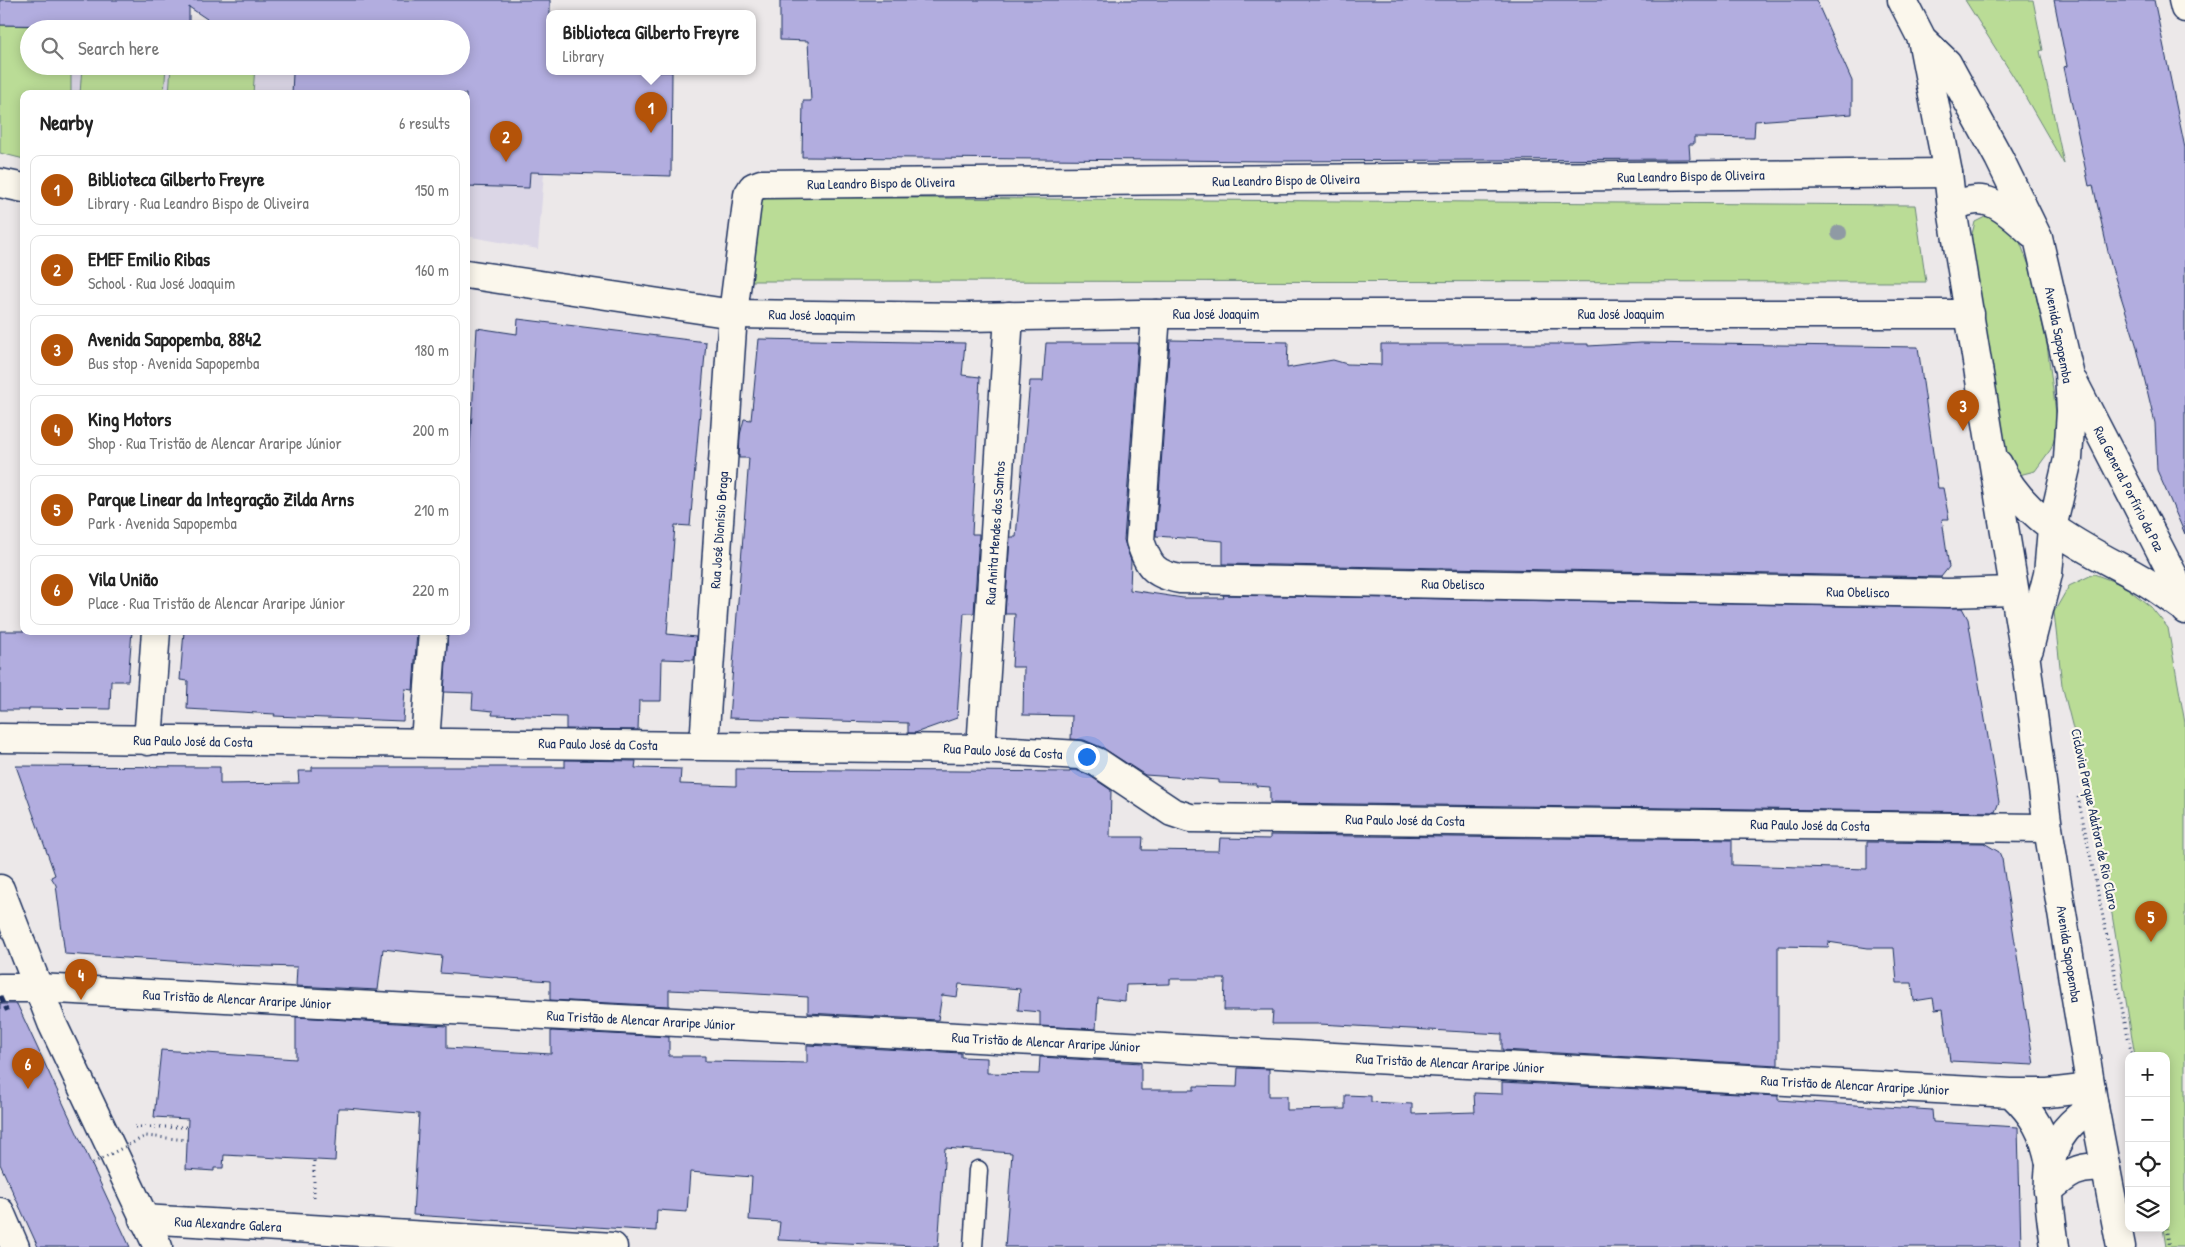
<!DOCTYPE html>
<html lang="en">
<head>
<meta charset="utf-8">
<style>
  :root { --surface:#fff; --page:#f6f6f6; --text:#222; --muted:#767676; --line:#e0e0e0; --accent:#b45309 }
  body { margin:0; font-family:"Patrick Hand",sans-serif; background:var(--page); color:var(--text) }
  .controls { position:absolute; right:15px; bottom:15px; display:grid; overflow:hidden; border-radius:10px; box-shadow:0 2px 12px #0003 }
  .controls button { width:45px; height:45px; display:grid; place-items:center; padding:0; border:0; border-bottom:1px solid var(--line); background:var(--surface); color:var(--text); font:25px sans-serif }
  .you { position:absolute; left:1086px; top:756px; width:18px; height:18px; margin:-12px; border:4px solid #fff; border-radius:50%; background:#1a73e8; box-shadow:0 0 0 8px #1a73e833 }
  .badge { display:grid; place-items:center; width:32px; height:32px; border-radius:50%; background:var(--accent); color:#fff; font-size:16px; font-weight:700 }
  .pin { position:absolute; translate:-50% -41px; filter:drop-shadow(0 1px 2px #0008) }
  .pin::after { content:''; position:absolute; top:26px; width:18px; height:15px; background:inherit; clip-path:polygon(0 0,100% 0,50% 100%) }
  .popup { position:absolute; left:546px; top:10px; width:210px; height:65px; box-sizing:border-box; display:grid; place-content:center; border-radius:10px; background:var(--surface); filter:drop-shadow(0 1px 4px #0005); font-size:16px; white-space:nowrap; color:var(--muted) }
  .popup b { font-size:19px; color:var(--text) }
  .popup::after { content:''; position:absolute; left:50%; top:100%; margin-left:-10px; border:10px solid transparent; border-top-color:var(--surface) }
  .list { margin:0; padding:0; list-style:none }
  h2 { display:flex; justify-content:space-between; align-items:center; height:65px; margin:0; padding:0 20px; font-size:21px }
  h2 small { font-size:16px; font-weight:400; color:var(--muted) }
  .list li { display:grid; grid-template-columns:32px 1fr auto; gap:15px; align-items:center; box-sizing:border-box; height:70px; margin:0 10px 10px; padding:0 10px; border:1px solid var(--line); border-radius:10px }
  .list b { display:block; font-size:19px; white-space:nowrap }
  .list p { margin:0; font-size:16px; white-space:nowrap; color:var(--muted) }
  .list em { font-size:16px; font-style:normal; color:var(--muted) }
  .icon { flex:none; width:28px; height:28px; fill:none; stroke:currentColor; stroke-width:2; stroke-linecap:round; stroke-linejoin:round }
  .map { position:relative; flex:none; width:2185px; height:1247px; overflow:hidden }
  .search { position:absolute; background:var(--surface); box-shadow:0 2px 12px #0003; left:20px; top:20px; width:450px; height:55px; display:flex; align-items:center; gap:12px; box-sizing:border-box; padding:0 18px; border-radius:28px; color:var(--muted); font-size:19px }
  .panel { position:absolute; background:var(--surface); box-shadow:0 2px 12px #0003; left:20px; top:90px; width:450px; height:545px; border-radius:10px }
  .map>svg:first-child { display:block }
  .built { fill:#dbd6e6 }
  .green { fill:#badc96; stroke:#6a867a }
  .building { fill:#b2addf; stroke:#1b2f5e }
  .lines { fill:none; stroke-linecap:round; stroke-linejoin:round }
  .service-casing { stroke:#1b2f5e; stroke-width:21 }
  .minor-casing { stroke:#1b2f5e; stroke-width:31 }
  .tertiary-casing { stroke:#1b2f5e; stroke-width:31 }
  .secondary-casing { stroke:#1b2f5e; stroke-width:31 }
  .primary-casing { stroke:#1b2f5e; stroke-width:31 }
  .path { stroke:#1b2f5e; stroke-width:3; stroke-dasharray:1 4; stroke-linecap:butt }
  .service { stroke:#fbf7ec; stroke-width:18 }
  .minor { stroke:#fbf7ec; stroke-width:28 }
  .tertiary { stroke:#fbf7ec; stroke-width:28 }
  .secondary { stroke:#fbf7ec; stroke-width:28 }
  .primary { stroke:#fbf7ec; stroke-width:28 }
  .rail { stroke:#1b2f5e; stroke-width:4; stroke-dasharray:8 4; stroke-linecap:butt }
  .path-bridge { stroke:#1b2f5e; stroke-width:3; stroke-dasharray:1 4; stroke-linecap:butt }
  .tree { fill:#8f9aa4 }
  .labels { text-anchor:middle; stroke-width:4.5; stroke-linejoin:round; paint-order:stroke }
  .street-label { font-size:14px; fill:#1b2f5e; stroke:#fbf7ec }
</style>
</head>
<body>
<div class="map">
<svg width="2185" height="1247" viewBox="0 0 2185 1247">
  <rect width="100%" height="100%" fill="#ece8e9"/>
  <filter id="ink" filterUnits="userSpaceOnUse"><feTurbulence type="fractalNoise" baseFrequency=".02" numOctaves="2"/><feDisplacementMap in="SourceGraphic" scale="10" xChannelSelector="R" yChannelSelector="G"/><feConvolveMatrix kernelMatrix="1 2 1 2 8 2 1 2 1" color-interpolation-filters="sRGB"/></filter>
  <g filter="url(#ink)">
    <path class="built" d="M73,27L188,29H72Z
      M71,66H461L552,72L538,249L466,236V94H71Z"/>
    <path class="green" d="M1965,0H2033L2043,50L2040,51L2064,164L2015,79Z
      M0,25L72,27V29H29V66H71V94H24V159L0,153Z
      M82,66H166L164,94H80Z
      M171,66H255L253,94H169Z
      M770,197L1915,205L1926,282L752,281V211L760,201Z
      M1989,215L2013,224L2030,268L2047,345L2058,428L2051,449L2035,471L2019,475L2001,449L1968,250L1975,222Z
      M2094,574L2123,585L2151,607L2168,628L2185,723V1247H2166L2163,1228H2166V1056H2135L2098,828L2062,685L2054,612L2069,586Z"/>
    <path class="building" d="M0,0H550V72H672L671,176L530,172L529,188L466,186V94H292L293,73L282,66H461V29H222L189,7V28L0,25Z
      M780,0H1816L1852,81V114L1755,121L1754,138L1694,137V144H1689L1690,159L1276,161L802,157L803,101H811L808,41L780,40Z
      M2054,0H2154L2185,148V534L2157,470L2155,423L2136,344L2111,265L2093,185L2089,186L2064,67L2067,66Z
      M518,319L706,342L690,526L675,525L667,634L696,637L694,660L662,659L661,701H639L638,730L566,729V717L492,715L493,711L472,709L473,693L444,692L448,631H466V516L477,328L517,334Z
      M759,339L965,343L962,375L980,377L972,534H979L974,613H964L957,718L915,733H908V723L729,718L749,458H739L740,435L744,419L751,420Z
      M1170,340L1288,342L1287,368L1333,360L1347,364L1381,365V344H1588V346L1641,343L1918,347L1938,488H1943L1949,519H1942L1949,567L1941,577L1223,564V541L1156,536Z
      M1046,343H1138L1124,540L1131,561L1130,590L1183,598H1224L1223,595L1962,608L1968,619L1999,802L1995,812L1270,803V787L1256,786V784L1219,783V780L1145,775L1103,748L1084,740L1071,739L1072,716L1023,715L1024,667H1012L1015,614H1005L1010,537H1016L1030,381H1043Z
      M0,631H132L128,681H111L110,709L29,708V710H0Z
      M184,631H417L413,690L405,689L403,721L274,716L275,714L187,709L188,681L180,680Z
      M565,760L636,761L635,768L681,769L680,784L736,786V769L1070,772V770H1076L1090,776L1111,790L1110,837H1143L1142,850L1219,851L1220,838L1270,839V835L1732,840V865L1867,869V842L1984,843L1999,852L2002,859L2034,1065L1950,1061L1943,1009L1935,1010L1933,998L1914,1001L1912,983H1897L1894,948H1868L1828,942L1829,947L1778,946V1065L1502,1050V1034L1319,1024H1272L1273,1010H1224L1225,979H1170V984L1126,985L1125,1001L1098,998L1096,1029L1040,1026V1012L1018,1010L1020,989L959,984L957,997L942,995L938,1020L808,1013V997L739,993L669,990V1006L550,1000V981L440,973L442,956L383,949L378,990L296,986L297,967L233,965L65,954L56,885L51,877L55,875L16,766L220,767V784L299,783L298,771H312V767H565Z
      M0,1004H17L130,1247H38L0,1164Z
      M296,1017L447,1026V1048L551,1054V1031L669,1037V1056H705V1061L807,1063V1045L961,1053V1057L987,1058V1073L1039,1074L1040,1057L1141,1063V1090H1194V1086L1237,1087L1238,1068L1269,1069V1096H1287V1110L1345,1109V1095L1371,1096V1102L1412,1104V1114L1475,1112L1474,1093L1502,1094V1082L1778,1096V1100L1932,1110L1933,1122L2018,1127L2021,1247H1005L1012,1153L945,1148L938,1247L778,1240L780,1222L749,1220L752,1177L690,1172L687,1212L657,1210L656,1231L413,1215L419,1114L346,1108H338L335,1161L224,1155L223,1168H214V1171L186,1169L188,1119L154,1117L161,1050L296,1059Z"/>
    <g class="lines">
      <g class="service-casing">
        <path id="service" d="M973,1247L978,1170"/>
      </g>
      <g class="minor-casing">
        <path id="minor" d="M2183,0L2185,8
          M1156,314L1140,541C1149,566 1153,574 1180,579L1948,593L2014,591
          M0,738L981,749L1079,755L1097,762L1172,812L1190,818L2048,828
          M148,741L156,631
          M425,742L433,631
          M704,745L733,314L748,195L753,187L761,184L1948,173
          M981,749L1009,316
          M2048,1191C2067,1174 2079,1164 2106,1169
          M143,1219L613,1247
          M2055,1247C2048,1191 2035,1139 2094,1107"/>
      </g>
      <g class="tertiary-casing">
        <path id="tertiary" d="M0,183L24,188
          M466,274L733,314L966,317L1140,314H1970
          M38,988L2011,1093H2048L2091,1088
          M2011,1093C2034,1115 2044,1132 2050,1164"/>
      </g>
      <g class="secondary-casing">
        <path id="secondary" d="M1902,0L1922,39L1948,173L1952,209L2026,661L2048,828L2094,1107L2121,1247
          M1922,39L1947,63L1999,158L2038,238L2069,372L2071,411L2068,459L2052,528L2048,574L2029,649
          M1952,209C1985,186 2007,211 2032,233
          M2074,383L2173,575L2185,610
          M1998,464C2024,521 2083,547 2136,576C2153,585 2168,597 2184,608
          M0,988H38"/>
      </g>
      <g class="primary-casing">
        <path id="primary" d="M0,889L52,1023L158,1247
          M0,1212L15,1247"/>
      </g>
      <path class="path" d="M2078,797L2132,1056
        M135,1127H188
        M314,1197V1160
        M2166,1228L2170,1247"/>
      <use href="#service" class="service"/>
      <use href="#minor" class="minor"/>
      <use href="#tertiary" class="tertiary"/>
      <use href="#secondary" class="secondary"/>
      <use href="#primary" class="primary"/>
      <path class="rail" d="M0,996L7,1011"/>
      <path class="path-bridge" d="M93,1163L146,1136L187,1140"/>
    </g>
    <circle class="tree" cx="1839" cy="233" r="8"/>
  </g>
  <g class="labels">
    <g class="street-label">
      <text transform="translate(1691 176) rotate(-1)" y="5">Rua Leandro Bispo de Oliveira</text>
      <text transform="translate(1286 180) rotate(-1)" y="5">Rua Leandro Bispo de Oliveira</text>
      <text transform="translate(881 183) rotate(-1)" y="5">Rua Leandro Bispo de Oliveira</text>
      <text x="1216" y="319">Rua José Joaquim</text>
      <text x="1621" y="319">Rua José Joaquim</text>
      <text transform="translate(812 315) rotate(1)" y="5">Rua José Joaquim</text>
      <text transform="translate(2059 335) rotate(79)" y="5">Avenida Sapopemba</text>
      <text transform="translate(2129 489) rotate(63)" y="5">Rua General Porfírio da Paz</text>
      <text transform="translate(719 530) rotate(-86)" y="5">Rua José Dionísio Braga</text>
      <text transform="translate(995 533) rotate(-86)" y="5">Rua Anita Mendes dos Santos</text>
      <text transform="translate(1453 584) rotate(1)" y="5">Rua Obelisco</text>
      <text transform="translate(1858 592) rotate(1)" y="5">Rua Obelisco</text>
      <text transform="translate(193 741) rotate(1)" y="5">Rua Paulo José da Costa</text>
      <text transform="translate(598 744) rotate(1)" y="5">Rua Paulo José da Costa</text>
      <text transform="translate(1003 751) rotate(3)" y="5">Rua Paulo José da Costa</text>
      <text transform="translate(2095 819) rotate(78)" y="5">Ciclovia Parque Adutora de Rio Claro</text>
      <text transform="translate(1405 820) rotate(1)" y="5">Rua Paulo José da Costa</text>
      <text transform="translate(1810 825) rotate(1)" y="5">Rua Paulo José da Costa</text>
      <text transform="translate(2069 954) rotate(81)" y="5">Avenida Sapopemba</text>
      <text transform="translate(237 999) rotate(3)" y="5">Rua Tristão de Alencar Araripe Júnior</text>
      <text transform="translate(641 1020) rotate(3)" y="5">Rua Tristão de Alencar Araripe Júnior</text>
      <text transform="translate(1046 1042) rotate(3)" y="5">Rua Tristão de Alencar Araripe Júnior</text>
      <text transform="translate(1450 1063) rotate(3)" y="5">Rua Tristão de Alencar Araripe Júnior</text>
      <text transform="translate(1855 1085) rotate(3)" y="5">Rua Tristão de Alencar Araripe Júnior</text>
      <text transform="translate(228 1224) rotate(3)" y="5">Rua Alexandre Galera</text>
    </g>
  </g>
</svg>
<div class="controls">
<button>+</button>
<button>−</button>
<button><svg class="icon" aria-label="locate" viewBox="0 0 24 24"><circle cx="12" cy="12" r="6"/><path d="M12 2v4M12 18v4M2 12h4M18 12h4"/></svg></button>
<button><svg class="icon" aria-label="layers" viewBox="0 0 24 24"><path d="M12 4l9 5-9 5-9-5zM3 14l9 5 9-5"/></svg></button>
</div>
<div class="you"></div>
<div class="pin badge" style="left:651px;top:133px">1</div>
<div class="popup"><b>Biblioteca Gilberto Freyre</b>Library</div>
<div class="pin badge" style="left:506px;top:162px">2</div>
<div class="pin badge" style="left:1963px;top:431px">3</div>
<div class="pin badge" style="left:81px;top:1000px">4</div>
<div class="pin badge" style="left:2151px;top:942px">5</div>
<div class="pin badge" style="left:28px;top:1089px">6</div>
<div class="search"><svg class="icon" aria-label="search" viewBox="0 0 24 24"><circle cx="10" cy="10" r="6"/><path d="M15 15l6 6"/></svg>Search here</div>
<section class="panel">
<h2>Nearby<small>6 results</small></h2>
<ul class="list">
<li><span class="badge">1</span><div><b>Biblioteca Gilberto Freyre</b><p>Library · Rua Leandro Bispo de Oliveira</p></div><em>150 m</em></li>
<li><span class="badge">2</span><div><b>EMEF Emilio Ribas</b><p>School · Rua José Joaquim</p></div><em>160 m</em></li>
<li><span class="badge">3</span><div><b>Avenida Sapopemba, 8842</b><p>Bus stop · Avenida Sapopemba</p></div><em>180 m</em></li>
<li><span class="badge">4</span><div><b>King Motors</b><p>Shop · Rua Tristão de Alencar Araripe Júnior</p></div><em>200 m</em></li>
<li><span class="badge">5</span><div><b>Parque Linear da Integração Zilda Arns</b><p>Park · Avenida Sapopemba</p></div><em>210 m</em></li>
<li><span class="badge">6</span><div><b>Vila União</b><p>Place · Rua Tristão de Alencar Araripe Júnior</p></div><em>220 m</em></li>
</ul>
</section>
</div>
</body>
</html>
